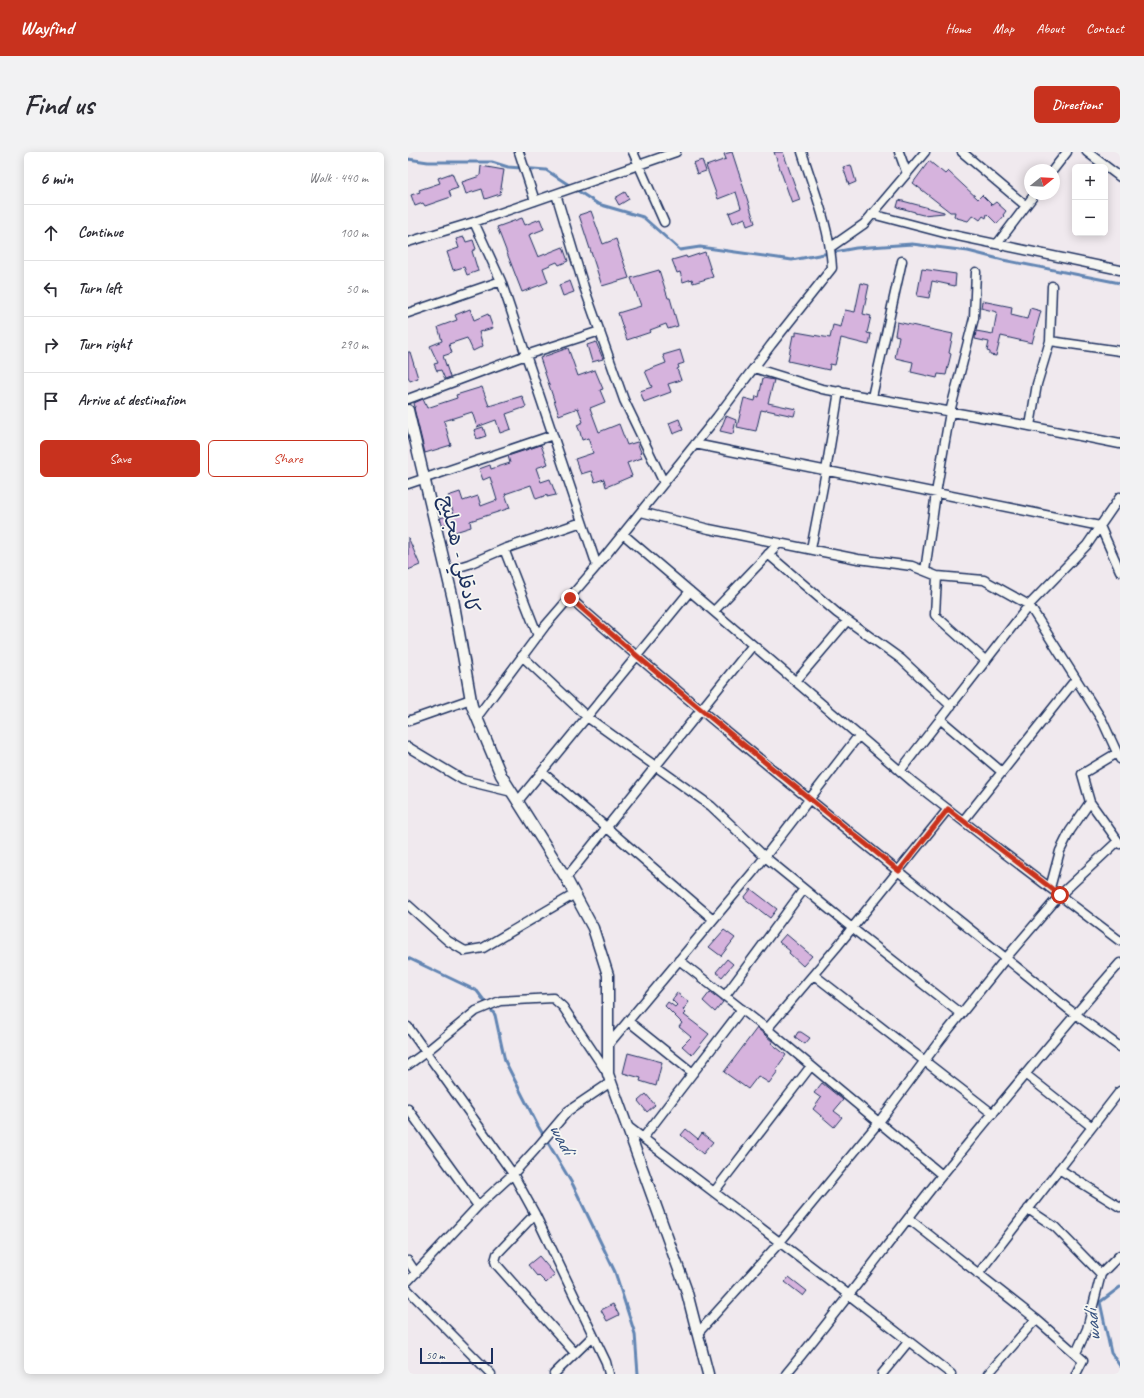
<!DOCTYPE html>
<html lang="en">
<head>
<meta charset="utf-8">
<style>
  :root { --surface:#fff; --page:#f2f2f3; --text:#2b2b33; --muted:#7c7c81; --line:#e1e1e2; --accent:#c8321e }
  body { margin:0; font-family:Caveat,"Playpen Sans Arabic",sans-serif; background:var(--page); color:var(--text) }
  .controls { position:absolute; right:12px; top:12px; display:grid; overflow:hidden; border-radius:6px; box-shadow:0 2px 10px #0003 }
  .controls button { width:36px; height:36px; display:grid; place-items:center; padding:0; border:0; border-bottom:1px solid var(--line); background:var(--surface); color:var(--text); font:20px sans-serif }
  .compass { position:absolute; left:616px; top:12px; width:36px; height:36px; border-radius:50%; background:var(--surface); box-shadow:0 2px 10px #0003; rotate:72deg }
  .scale { position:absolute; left:12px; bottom:10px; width:73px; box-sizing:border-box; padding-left:4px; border:2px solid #1b2f5e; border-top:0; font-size:11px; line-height:14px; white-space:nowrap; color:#1b2f5e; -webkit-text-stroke:3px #f6f6f2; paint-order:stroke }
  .stop { position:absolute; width:12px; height:12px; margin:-9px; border:3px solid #c8321e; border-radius:50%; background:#fff }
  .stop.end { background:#c8321e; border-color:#fff; box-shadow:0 1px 4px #0008 }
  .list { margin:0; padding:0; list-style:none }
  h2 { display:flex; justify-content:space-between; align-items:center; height:52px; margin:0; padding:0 16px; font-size:17px }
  h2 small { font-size:13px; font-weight:400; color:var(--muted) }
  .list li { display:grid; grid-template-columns:26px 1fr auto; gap:12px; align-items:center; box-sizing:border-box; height:56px; padding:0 16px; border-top:1px solid var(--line) }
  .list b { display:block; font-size:15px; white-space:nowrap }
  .list em { font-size:13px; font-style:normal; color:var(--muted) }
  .actions { display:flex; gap:8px; padding:12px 16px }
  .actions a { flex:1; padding:9px 0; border:1px solid var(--accent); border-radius:6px; text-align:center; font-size:14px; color:var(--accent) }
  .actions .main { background:var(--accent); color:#fff }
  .icon { flex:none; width:22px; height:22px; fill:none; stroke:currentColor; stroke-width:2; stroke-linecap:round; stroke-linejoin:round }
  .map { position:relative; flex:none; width:712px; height:1222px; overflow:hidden; border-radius:6px }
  header { display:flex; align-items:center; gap:24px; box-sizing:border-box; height:56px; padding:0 20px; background:var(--accent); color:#fff }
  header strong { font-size:19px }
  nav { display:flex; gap:22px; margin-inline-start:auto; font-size:14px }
  .intro { display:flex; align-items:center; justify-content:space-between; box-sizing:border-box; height:96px; padding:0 24px }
  h1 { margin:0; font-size:28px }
  .button { padding:10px 18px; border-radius:6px; background:var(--accent); color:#fff; font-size:14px; font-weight:700 }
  main { display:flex; gap:24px; padding:0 24px }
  aside { flex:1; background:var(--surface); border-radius:6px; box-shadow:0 2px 10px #0003 }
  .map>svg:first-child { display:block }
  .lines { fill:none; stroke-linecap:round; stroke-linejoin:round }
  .stream { stroke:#6285b3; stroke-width:3 }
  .building { fill:#d6b3dd; stroke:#1b2f5e }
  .minor-casing { stroke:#1b2f5e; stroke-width:11 }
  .tertiary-casing { stroke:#1b2f5e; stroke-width:13 }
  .minor { stroke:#f6f6f2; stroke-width:8 }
  .tertiary { stroke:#f6f6f2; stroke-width:10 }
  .route { stroke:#c8321e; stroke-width:5 }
  .labels { text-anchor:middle; stroke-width:3.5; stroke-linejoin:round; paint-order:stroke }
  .street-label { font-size:20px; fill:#1b2f5e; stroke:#f6f6f2 }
  .water-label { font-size:21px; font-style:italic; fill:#385381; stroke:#f6f6f2 }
</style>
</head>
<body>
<header>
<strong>Wayfind</strong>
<nav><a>Home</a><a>Map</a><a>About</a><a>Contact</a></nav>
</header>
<div class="intro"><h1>Find us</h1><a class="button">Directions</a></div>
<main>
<aside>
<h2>6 min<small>Walk · 440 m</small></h2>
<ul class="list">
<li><svg class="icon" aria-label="ahead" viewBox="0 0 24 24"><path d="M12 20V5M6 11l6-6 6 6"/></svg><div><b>Continue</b></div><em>100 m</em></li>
<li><svg class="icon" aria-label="left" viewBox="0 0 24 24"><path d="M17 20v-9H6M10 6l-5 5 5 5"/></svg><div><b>Turn left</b></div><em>50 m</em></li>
<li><svg class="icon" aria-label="right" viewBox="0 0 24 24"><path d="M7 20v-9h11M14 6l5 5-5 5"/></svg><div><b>Turn right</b></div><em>290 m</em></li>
<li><svg class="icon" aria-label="arrive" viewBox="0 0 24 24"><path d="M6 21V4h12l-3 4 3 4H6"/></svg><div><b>Arrive at destination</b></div></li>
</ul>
<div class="actions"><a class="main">Save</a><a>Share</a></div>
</aside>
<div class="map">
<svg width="712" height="1222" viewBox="0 0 712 1222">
  <rect width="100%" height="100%" fill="#f0e9ee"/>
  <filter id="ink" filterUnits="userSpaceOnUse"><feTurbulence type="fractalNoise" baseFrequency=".025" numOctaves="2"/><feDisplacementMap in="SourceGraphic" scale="8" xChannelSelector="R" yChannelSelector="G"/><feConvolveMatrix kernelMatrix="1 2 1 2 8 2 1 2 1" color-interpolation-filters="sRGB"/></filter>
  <g filter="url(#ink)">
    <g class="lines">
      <path class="stream" d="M0,7L20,10H84L100,15L138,18L190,52L235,65L272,98L292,95L384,108L448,96L504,92L560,99L595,108L712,131
        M0,806L69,839L87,863L97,909L130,974L165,1033L207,1120L227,1182L230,1222
        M712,1135L692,1150L703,1201L712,1214"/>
    </g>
    <path class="building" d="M324,0L347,71L339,74L337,66L325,71L321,61L333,56L328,40L310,47L298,14L318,7L316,2Z
      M366,0H375L392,48L384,51Z
      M294,8L298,19L289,22L285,11Z
      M521,9L537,22L540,19L541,20L570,47L574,43L584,53L588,50L598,59L595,63L596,64L589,72L579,62L578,66L575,64L572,68L565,63L560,69L549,66L546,64L547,60H542L505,31Z
      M443,13L448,30L441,33L435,15Z
      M73,14L96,18L92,42L77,47L74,37L58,42L54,30L72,24Z
      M44,21L50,36L41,39L43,45L17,54L15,51L7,54L3,43L12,40L11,38L32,31L30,26Z
      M217,40L221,47L211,53L207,46Z
      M491,48L536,60V61L515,63L507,61V60L489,55Z
      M183,59L195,92L208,87L221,126L194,134L171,63Z
      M114,66L117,73L132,67L136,77L121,83L130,105L155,95L160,109L151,113L149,110L135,116L140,130L114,140L89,75Z
      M56,85L58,90L65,88L68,97L64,99L70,119L59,123L56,115L45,118L39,100L51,96L48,87Z
      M297,100L305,125L285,131L284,127L275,130L272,120L269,121L264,108L278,104L279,106Z
      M514,117L548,122L547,134L524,129L521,146L509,144Z
      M251,118L260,146H262L270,174L260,177L258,172L242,178L243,180L219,188L210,161L233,154L223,126Z
      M162,129L166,140L155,144L151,133Z
      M453,131L461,133L455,162L463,164L459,181L463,182L461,193L433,186L427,213L422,212L421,218L380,209L385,183L388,184V180L422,186L425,173L433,175L437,158L447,160Z
      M574,149L604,155L603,163L619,167L622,156L633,159L624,191L593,184L588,204L582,203V200L579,199L581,190L567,187L568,179L585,182L589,160L573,156Z
      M62,157L66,168L80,162L85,176L71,180L75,194L65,199L59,186L41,192L44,201L35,204L42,225L37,227L33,218L29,219L26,212L30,211L22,194L34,189L30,175L49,168L47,163Z
      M489,170L545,182L541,201L543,202L538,223L530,222L529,226L503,220L505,210L487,206L491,184L487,183Z
      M188,190L195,207L184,210L179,193Z
      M160,196L170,224L187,218L195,237L192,238L197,250L182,256L191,280L211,272L219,293L229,290L233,300L232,301L234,306L219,311L224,324L198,335L196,327L187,330L183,319L173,322L167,307L185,301L180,286L174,288L172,280L169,273L175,270L170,256L151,263L132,206Z
      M272,198L276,211L270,213L271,216L269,217L273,228L260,232L263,240L236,250L232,239L244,235L237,219L258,211L255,203Z
      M0,200H2L10,226L2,229L0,224Z
      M355,226L366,228L360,251L388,257L386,264L358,258V259L353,258L348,279L329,275L336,246L347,249L348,244L351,245Z
      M74,235L81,254L114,244L118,255L98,262L103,277L92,281L88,268L69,275L64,260L36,269L43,293L17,301L6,256L7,255L6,251L15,247L19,256L49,246L48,243Z
      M318,264L328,268L325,282L312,279Z
      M271,267L275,278L265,282L261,271Z
      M75,275L78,284L69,287L66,278Z
      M133,293L140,312L128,316L133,330L142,327L148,343L139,345V343L128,347L123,333L97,342L102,356L62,369L63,375L44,381L41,371L34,373L32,366L46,362L40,344L52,340L55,349L70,344L73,354L89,348L82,325L75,328L71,317L82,313L83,317L102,311L100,304Z
      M0,385L12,413L0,418Z
      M343,737L369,757L362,766L336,746Z
      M316,778L327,786L313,804L301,795Z
      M378,782L404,804L395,814L381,801L382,799L371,790Z
      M319,807L325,812L314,825L308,820Z
      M302,840L315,850L307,860L295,849Z
      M269,841L281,850L275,858L278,861L276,863L301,882L284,903L274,894L283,885L271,875L274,871L257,854L260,850L267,855L269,853L264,848Z
      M349,876L365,890L363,891L378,903L368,917L370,919L361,931L350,924L340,937L316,920Z
      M390,880H393L402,886L397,892L387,885Z
      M220,901L254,910L248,934L232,929L233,926L215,921Z
      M414,931L435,948L426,959L434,965L426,975L405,957L413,946L406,941Z
      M238,942L247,953L239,960L230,949Z
      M278,977L290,987L294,981L305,990L295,1002L273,983Z
      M131,1104L147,1123L138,1131L130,1123L129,1124L120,1113Z
      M381,1125L399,1139L395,1144L377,1130Z
      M205,1152L211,1163L199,1169L193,1158Z"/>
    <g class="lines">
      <g class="minor-casing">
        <path id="minor" d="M111,0L127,49
          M225,0L256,70
          M491,0L499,22
          M554,0L618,54
          M679,0L712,25
          M645,18L659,0
          M148,42L176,135L216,248L256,331
          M464,62L540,82L712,118
          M66,70L93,129L189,414
          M0,90L66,70L268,0
          M589,92L627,42
          M423,95L456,72L517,0
          M0,161L93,129
          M642,189L712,199
          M346,216L414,237L601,270L712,292
          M464,245L494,109
          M0,247L118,203L192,179
          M622,274L629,232L642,189L644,134
          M287,292L692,374L712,419
          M0,332L145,283
          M233,360L301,377L450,407L504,414L529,424L576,428L621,453L694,568L712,607
          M215,382L505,630L596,701L712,789
          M96,397L130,484
          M403,397L418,319L431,239
          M360,402L429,461L493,507L543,554
          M38,419L61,412L96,397L174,370
          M517,419L528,341L542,260L566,166L568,120
          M529,424L527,463L578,509
          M162,446C323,588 493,720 659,856L712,895
          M306,459L371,391
          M114,504L179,565L303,654L357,705L444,776L553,862
          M388,529L439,469
          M69,565L137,474L189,414L309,265L363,193L424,116C422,76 406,38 394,0
          M532,567L594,620
          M0,569L63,547
          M0,595L55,628L104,640
          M709,601L674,622L682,650L712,692
          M492,619L621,453L679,393L712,345
          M134,620L305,767
          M110,649L282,439
          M555,669L668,527
          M158,726L345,493
          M642,736L652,699L662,679L682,650
          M0,753L40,789L57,799L75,796L167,742
          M271,808L359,877L534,1023
          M406,823L585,962
          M317,844L396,737
          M220,869L285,921
          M0,875L105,1022L127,1062L198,1210L201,1222
          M359,877L428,796L540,657
          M200,893L346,719L451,583
          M0,913L18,900L68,859L92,849L145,846L155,855L200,922
          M617,922L684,975
          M0,957L70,1054
          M219,974L441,1143L543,1222
          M235,986L334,857
          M651,1017L712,1055
          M306,1040L403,914
          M620,1057L647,1075L693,1122
          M127,1062L89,1102L87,1109L88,1112L167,1201
          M501,1067L628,1167L675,1208L668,1222
          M0,1109L8,1121
          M570,1122L712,939
          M0,1129L70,1054L105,1022L127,998L160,959L203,930
          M0,1138L83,1222
          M289,1182L372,1090L471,970L533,887L598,806L652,743L710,689
          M668,1201L679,1177L693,1122L712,1103
          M146,1222L185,1184
          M378,1222C432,1157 482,1088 535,1022C593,951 651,880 712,811
          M474,1222L501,1189
          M580,1222L628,1167"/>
      </g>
      <g class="tertiary-casing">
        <path id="tertiary" d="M0,258L45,447L64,554L93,623L158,726L185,776L200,823V922L278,1137L300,1222"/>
      </g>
      <use href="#minor" class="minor"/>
      <use href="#tertiary" class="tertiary"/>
    </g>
  </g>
  <g class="lines" filter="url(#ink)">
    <path class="route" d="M162,446C269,540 380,629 491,719L540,657L652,743"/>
  </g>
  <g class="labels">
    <g class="street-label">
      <text transform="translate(52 402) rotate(77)" y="7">كادقلي - هجليج</text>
    </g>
    <g class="water-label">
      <text transform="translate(154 986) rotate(60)" y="7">wadi</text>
      <text transform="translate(684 1174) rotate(-97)" y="7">wadi</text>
    </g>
  </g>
</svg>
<div class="controls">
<button>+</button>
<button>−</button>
</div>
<svg class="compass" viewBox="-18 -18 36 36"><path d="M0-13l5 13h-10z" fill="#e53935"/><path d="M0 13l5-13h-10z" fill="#7c7c81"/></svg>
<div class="scale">50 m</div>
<div class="stop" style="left:652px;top:743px"></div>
<div class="stop end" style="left:162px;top:446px"></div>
</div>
</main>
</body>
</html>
